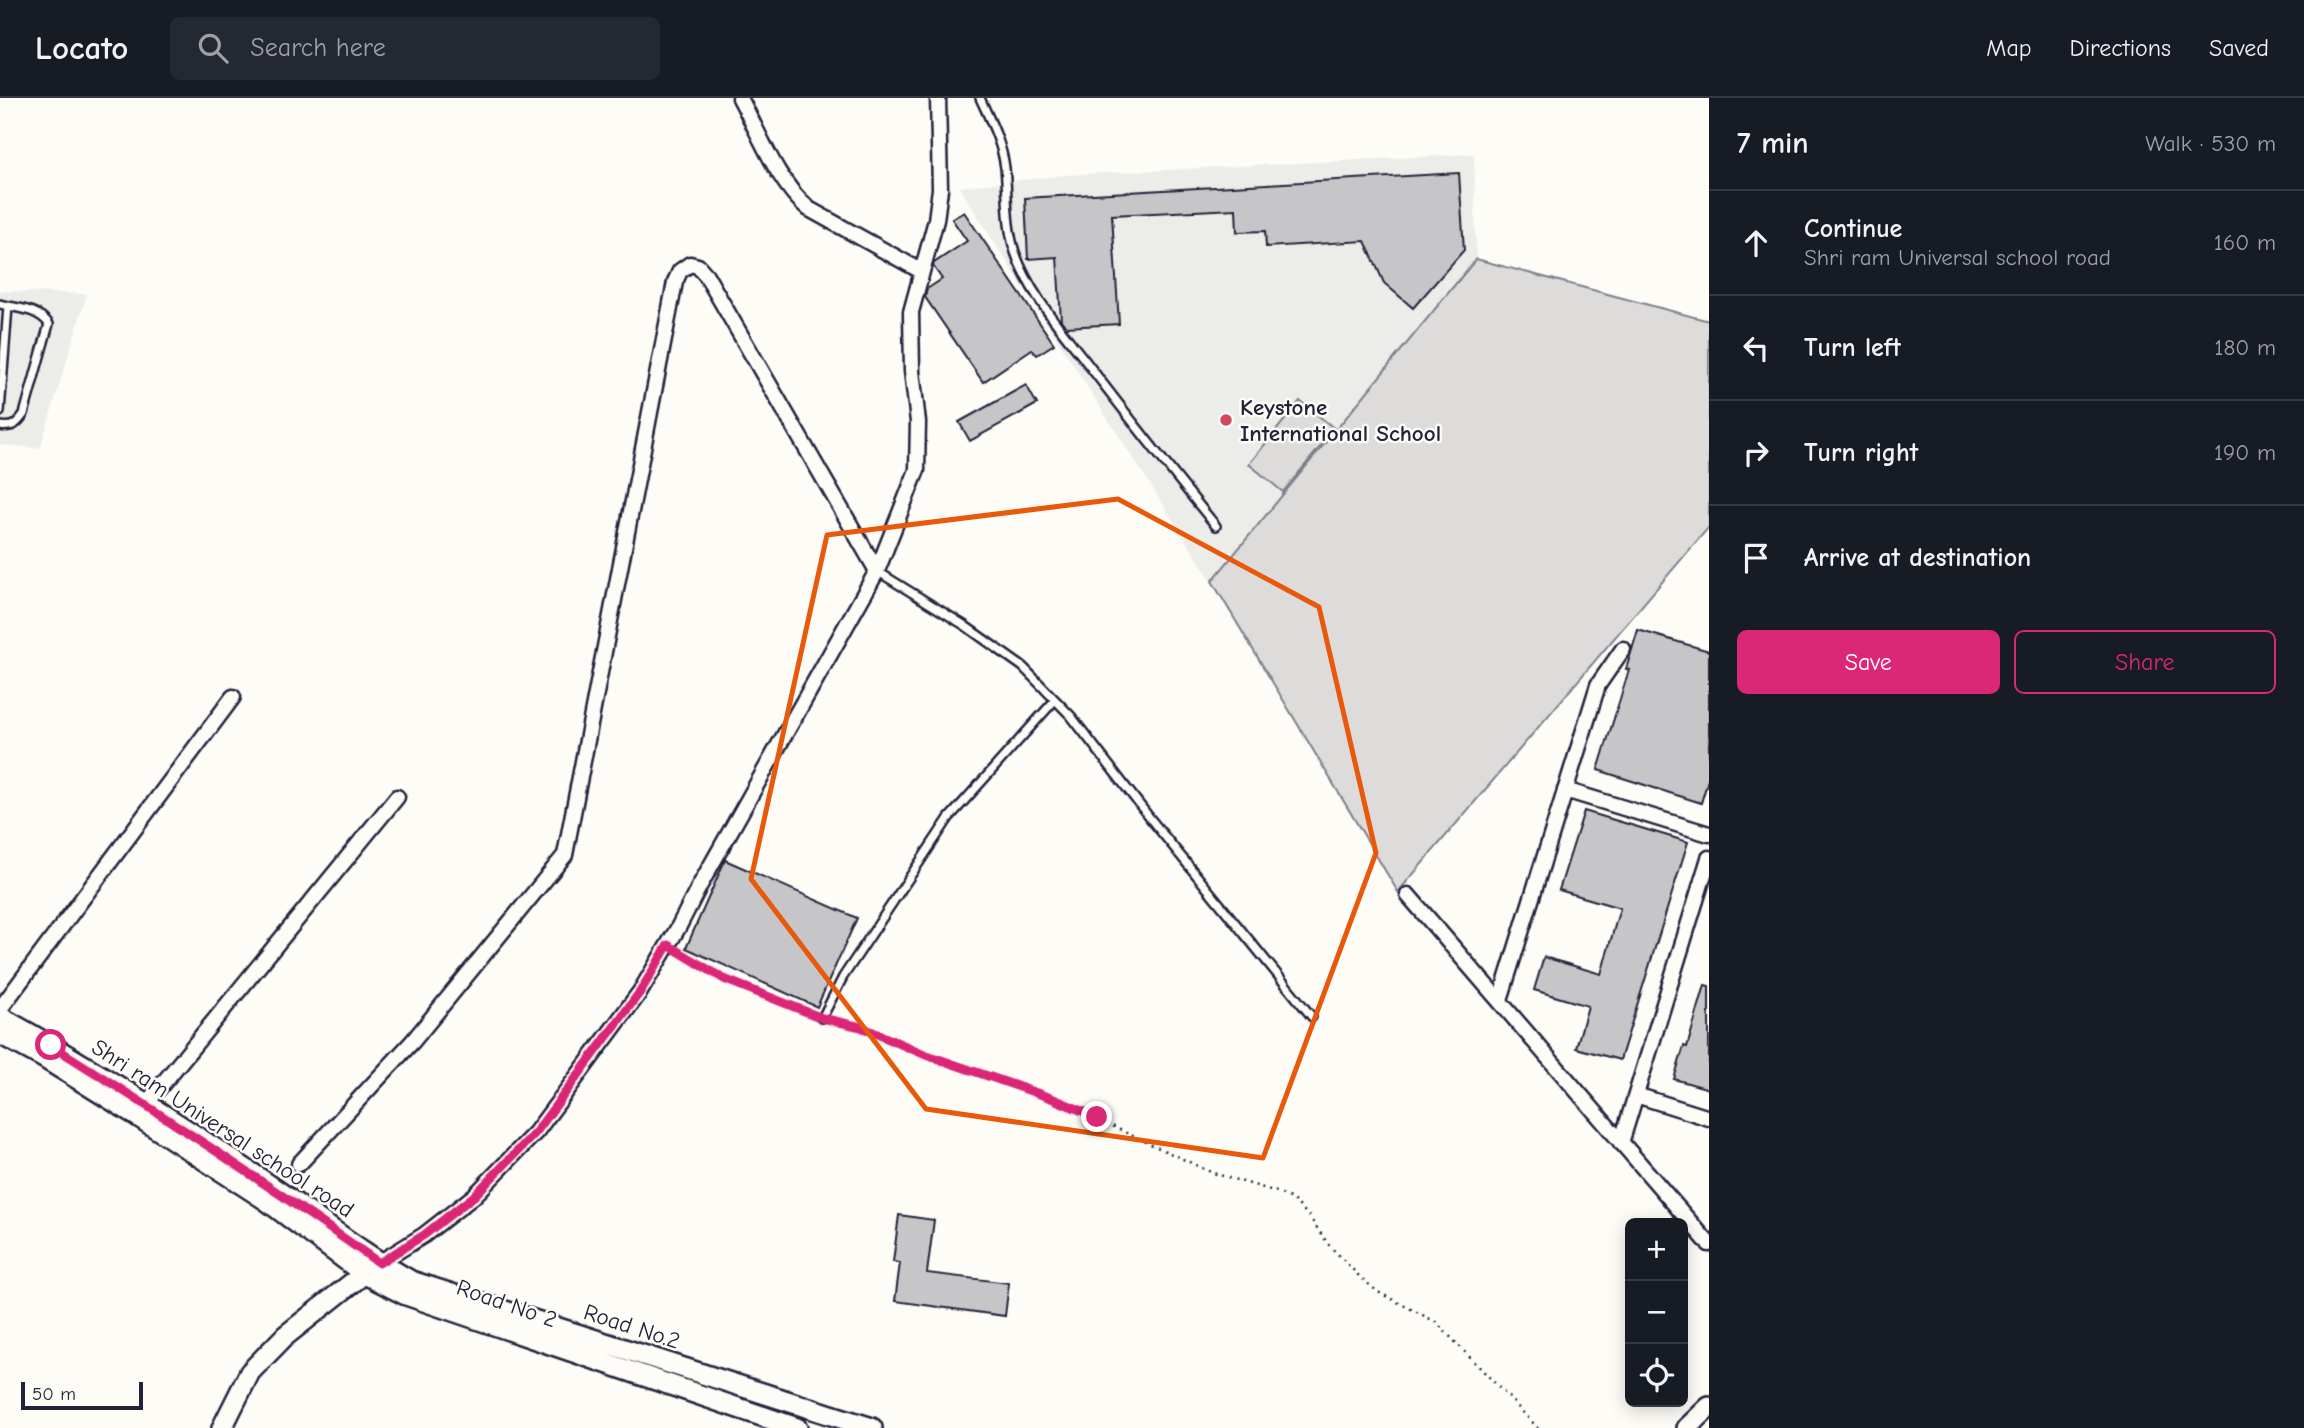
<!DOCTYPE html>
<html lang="en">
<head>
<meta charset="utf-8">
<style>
  :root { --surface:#171b24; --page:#242831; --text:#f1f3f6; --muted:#9ea1a6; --line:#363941; --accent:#db2777 }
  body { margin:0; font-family:"Comic Neue",sans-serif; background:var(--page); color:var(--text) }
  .controls { position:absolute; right:21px; bottom:21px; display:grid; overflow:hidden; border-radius:10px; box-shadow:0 4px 18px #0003 }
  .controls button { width:63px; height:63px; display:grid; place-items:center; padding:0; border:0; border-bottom:2px solid var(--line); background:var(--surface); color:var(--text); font:35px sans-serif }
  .scale { position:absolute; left:21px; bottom:18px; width:122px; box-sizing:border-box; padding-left:7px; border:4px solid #22223b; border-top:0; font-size:19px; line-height:24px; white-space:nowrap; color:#22223b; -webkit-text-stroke:5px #fdfcf7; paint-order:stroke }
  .stop { position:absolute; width:21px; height:21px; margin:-16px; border:5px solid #db2777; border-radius:50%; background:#fff }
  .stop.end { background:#db2777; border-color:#fff; box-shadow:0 2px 7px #0008 }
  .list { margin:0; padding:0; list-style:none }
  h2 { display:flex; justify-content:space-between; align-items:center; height:91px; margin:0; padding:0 28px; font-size:30px }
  h2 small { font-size:23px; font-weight:400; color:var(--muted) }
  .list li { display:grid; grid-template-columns:46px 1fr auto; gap:21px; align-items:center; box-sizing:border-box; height:105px; padding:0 28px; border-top:2px solid var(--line) }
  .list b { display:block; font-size:26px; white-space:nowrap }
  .list p { margin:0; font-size:23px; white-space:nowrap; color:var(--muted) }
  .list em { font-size:23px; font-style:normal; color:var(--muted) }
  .actions { display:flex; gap:14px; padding:21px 28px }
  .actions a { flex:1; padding:16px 0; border:2px solid var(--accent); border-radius:10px; text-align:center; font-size:24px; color:var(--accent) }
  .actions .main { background:var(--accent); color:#fff }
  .icon { flex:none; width:38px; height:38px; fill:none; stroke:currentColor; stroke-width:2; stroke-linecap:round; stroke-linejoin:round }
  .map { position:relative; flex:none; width:1709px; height:1330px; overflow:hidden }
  header { display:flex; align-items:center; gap:42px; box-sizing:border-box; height:98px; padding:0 35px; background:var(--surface); border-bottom:2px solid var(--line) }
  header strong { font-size:33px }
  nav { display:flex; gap:38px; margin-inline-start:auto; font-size:24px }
  .search { width:490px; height:63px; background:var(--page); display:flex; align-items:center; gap:18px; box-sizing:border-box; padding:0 24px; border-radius:10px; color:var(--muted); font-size:26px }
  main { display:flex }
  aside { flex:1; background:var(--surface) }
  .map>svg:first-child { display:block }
  .built { fill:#ecece9 }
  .green { fill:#dddcdb; stroke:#807f8b; stroke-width:2 }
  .building { fill:#c6c6c8; stroke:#22223b; stroke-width:2 }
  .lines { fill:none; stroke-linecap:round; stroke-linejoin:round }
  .lane-casing { stroke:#22223b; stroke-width:12 }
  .street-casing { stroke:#22223b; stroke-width:19 }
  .secondary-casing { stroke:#22223b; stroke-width:24 }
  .path { stroke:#22223b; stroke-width:2.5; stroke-dasharray:2 5; stroke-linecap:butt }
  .lane { stroke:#fdfcf7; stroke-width:7 }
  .street { stroke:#fdfcf7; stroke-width:14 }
  .secondary { stroke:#fdfcf7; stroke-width:19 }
  .route { stroke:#db2777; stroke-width:9 }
  .marked { fill:none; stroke:#e8590c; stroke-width:5; stroke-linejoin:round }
  .poi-dot { fill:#d1495b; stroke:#fdfcf7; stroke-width:2.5 }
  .labels { text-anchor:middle; stroke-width:5; stroke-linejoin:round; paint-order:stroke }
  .poi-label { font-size:23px; font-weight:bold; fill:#22223b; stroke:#fdfcf7; text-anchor:start }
  .street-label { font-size:23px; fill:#22223b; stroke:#fdfcf7 }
</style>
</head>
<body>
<header>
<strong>Locato</strong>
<div class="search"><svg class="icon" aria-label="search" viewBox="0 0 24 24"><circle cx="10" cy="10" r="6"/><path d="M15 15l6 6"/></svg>Search here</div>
<nav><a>Map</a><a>Directions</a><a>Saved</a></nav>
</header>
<main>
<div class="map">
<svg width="1709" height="1330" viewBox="0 0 1709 1330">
  <rect width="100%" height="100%" fill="#fdfcf7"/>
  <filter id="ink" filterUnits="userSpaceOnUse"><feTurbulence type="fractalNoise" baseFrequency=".0143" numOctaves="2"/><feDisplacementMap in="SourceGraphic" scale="14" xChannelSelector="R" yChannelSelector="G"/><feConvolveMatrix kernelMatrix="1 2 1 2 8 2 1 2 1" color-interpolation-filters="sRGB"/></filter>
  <g filter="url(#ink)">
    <path class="built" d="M1474,56L1476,161L1212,483L959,89L1065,77Z
      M0,193L87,196L40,350L0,347Z"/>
    <path class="green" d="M1476,161L1709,223V429L1398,794L1212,483Z
      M1300,303L1335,331L1283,394L1249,366Z"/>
    <path class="building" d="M1459,75L1464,152L1413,210L1384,185L1365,143L1266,149L1265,133L1237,134L1236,111L1112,117L1119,226L1066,229L1061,222L1057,159L1028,161L1025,100Z
      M964,114L1054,246L1037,257L1032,251L983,284L925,199L927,191L942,181L933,168L934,165L967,143L952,121Z
      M1026,287L1037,306L970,343L959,324Z
      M1638,532L1709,553V678L1701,705L1598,672L1629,572L1626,571Z
      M1584,713L1688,744L1620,962L1576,950L1588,908L1534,892L1544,859L1601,876L1620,810L1559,792Z
      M725,762L857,820L817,909L686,850Z
      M1705,887L1709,888V991L1674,981L1684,948L1687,949Z
      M899,1117L934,1122L927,1175L1009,1185L1005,1218L895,1203L900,1165L893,1164Z"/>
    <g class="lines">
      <g class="lane-casing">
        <path id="lane" d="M980,0C990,22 1002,45 1005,70C1008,98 1006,127 1015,154C1028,193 1059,229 1084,261C1127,317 1171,373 1216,428
          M0,206C18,211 37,210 49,226L24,316C17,326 13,330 0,328
          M0,314L8,208
          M877,473L964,527L1023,569L1071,618L1149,719L1312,919
          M822,920L843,879L949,720L1055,602"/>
      </g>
      <g class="street-casing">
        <path id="street" d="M740,0C759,35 778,86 809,111L921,173
          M1565,692L1709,736
          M1408,797L1709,1146
          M1500,902L1598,587L1623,551
          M0,911L233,599
          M1636,997L1709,1020
          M146,1006L397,699
          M1621,1045L1709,760
          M299,1066L413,943L565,757L675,184L680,173L690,166L698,168L706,177L877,473
          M379,1165L424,1137L474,1098L536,1034L640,894L678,830L700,787L877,473L917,372L918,324L912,273L911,214L936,122L940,91L938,0"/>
      </g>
      <g class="secondary-casing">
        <path id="secondary" d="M0,919C95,971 186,1030 275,1091C320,1122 363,1156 411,1183L872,1330
          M0,936L44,960L131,1014L266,1102L363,1175L406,1197L797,1330
          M222,1330L250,1274L285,1238L371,1170
          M1687,1330L1709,1309"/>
      </g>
      <path class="path" d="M680,854L724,881L813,916
        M832,922L861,929L924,956L1070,1006L1122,1033L1213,1075L1277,1094L1292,1101L1308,1117L1329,1147L1359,1178L1378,1194L1436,1224L1538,1330"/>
      <use href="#lane" class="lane"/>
      <use href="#street" class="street"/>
      <use href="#secondary" class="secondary"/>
    </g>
  </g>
  <g class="lines" filter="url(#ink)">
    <path class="route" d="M51,947C163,1017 272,1089 379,1165L424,1137L474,1098L536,1034L640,894L668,847L724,881L822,920L861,929L924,956L1051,1000L1097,1019"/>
  </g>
  <path class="marked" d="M1118,401L1319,509L1376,755L1263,1060L926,1011L751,781L827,437Z"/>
  <circle class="poi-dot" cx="1226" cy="322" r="7"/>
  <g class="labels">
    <g class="poi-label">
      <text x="1240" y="317">Keystone<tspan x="1240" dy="26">International School</tspan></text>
    </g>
    <g class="street-label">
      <text transform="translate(223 1030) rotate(33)" y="8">Shri ram Universal school road</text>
      <text transform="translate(507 1205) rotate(19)" y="8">Road No 2</text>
      <text transform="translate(632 1228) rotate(18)" y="8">Road No.2</text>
    </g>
  </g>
</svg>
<div class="controls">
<button>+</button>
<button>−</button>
<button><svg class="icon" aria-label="locate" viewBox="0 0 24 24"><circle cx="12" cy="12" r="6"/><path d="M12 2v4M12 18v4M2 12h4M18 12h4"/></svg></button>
</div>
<div class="scale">50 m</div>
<div class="stop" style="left:51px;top:947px"></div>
<div class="stop end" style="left:1097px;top:1019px"></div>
</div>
<aside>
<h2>7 min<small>Walk · 530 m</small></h2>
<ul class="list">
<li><svg class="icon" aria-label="ahead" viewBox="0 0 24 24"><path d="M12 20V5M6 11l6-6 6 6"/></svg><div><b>Continue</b><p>Shri ram Universal school road</p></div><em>160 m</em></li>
<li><svg class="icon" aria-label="left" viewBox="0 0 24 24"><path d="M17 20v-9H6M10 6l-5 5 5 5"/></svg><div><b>Turn left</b></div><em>180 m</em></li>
<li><svg class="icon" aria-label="right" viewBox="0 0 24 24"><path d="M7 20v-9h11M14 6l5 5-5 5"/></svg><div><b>Turn right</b></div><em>190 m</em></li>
<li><svg class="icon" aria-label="arrive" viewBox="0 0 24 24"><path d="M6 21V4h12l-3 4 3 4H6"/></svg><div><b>Arrive at destination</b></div></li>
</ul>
<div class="actions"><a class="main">Save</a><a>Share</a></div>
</aside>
</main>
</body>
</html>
